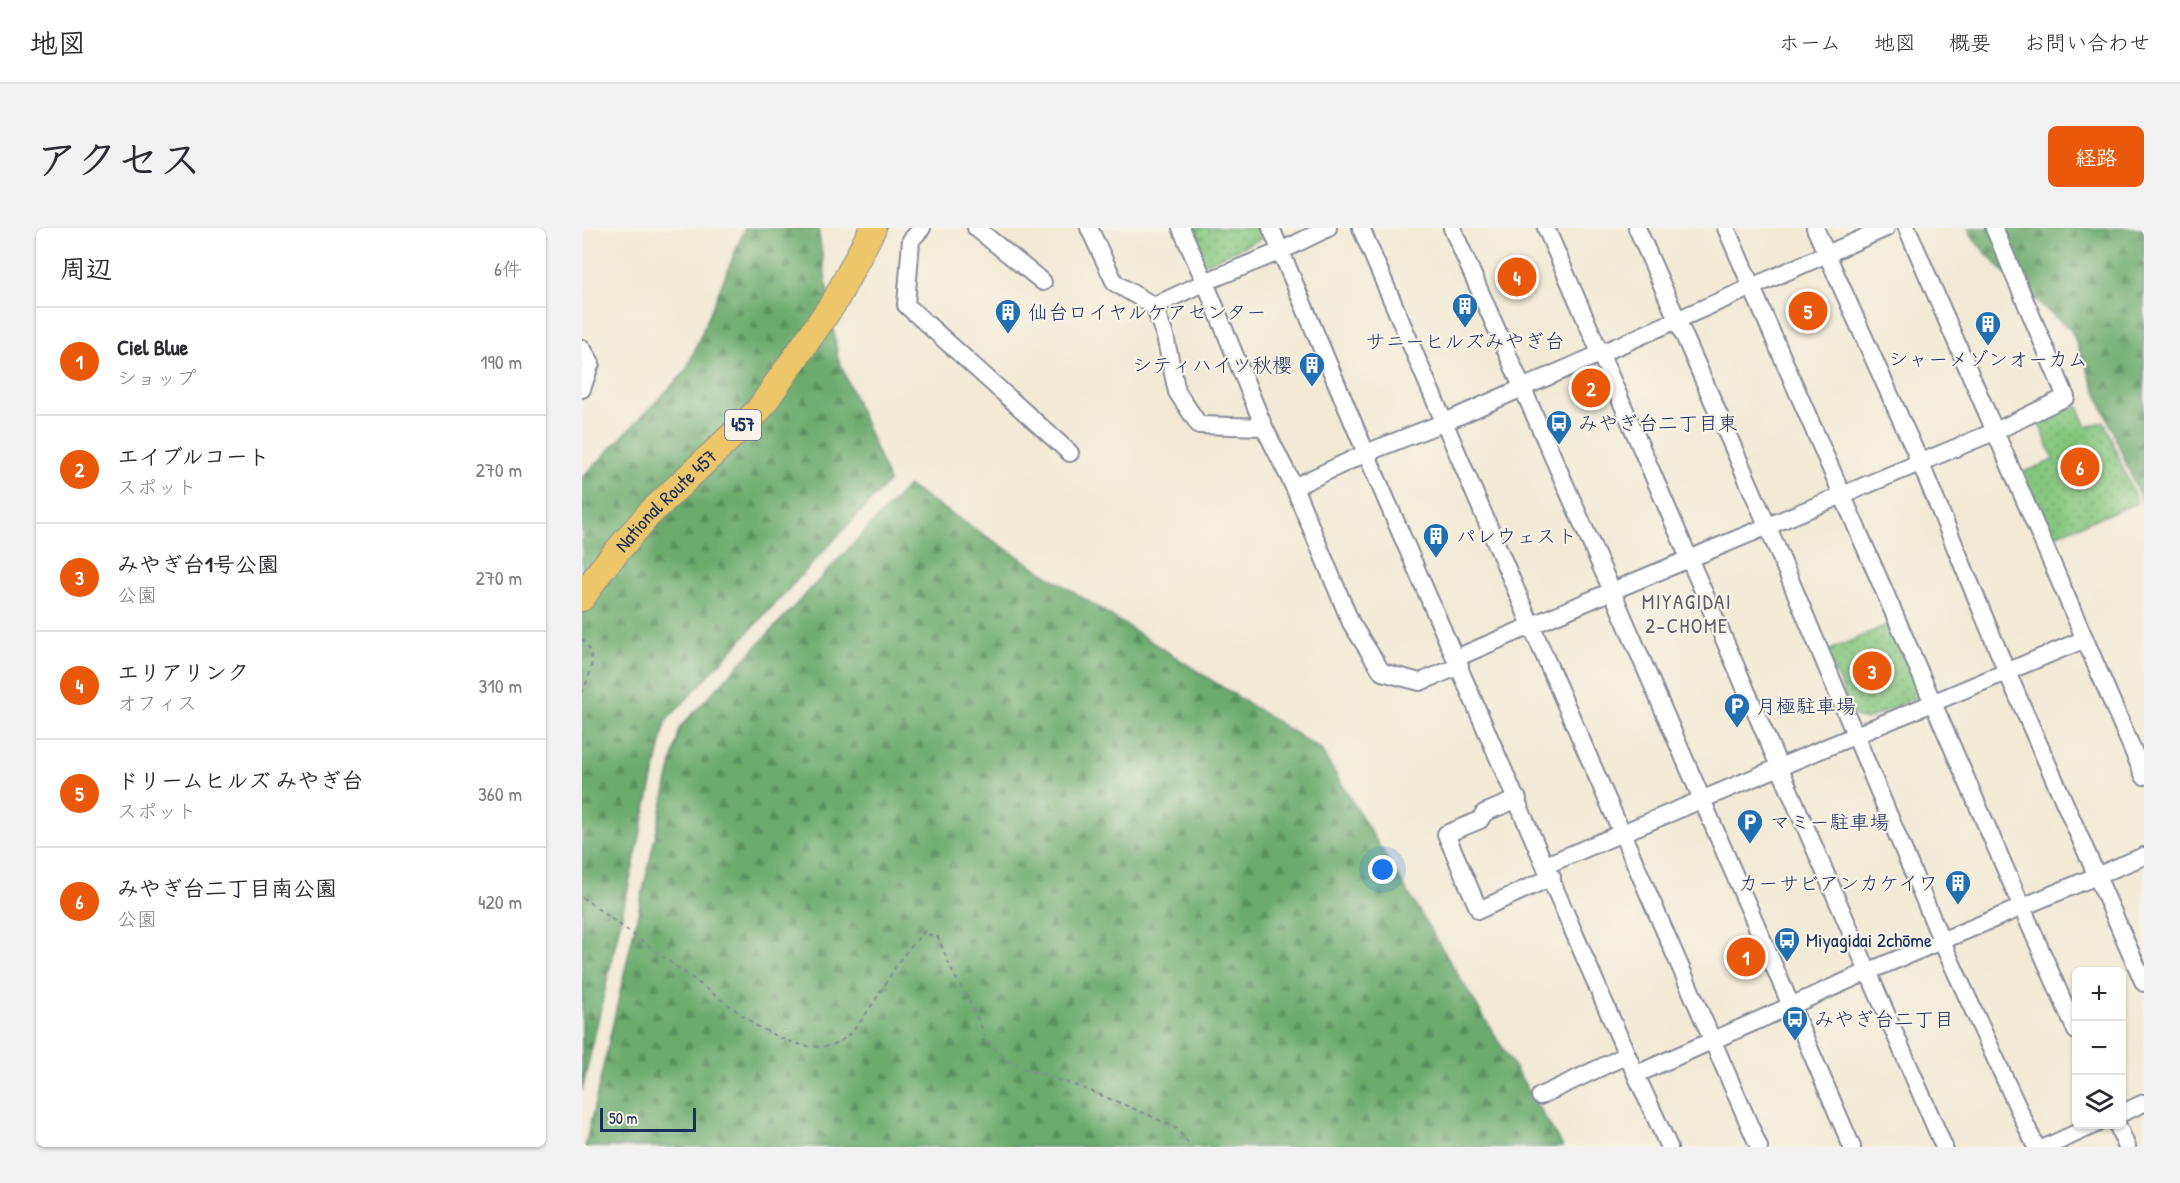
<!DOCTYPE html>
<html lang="ja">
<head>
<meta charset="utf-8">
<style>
  :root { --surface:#fff; --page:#f2f2f3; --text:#2b2b33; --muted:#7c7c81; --line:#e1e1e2; --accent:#ea580c }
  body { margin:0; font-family:"Patrick Hand","Klee One",sans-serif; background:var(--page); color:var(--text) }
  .controls { position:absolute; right:18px; bottom:18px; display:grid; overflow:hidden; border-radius:9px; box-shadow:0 2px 4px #0004 }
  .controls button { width:54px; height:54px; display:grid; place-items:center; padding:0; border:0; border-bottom:2px solid var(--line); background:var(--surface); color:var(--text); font:30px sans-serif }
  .scale { position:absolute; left:18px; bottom:15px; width:96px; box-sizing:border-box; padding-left:6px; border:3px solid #1b2f5e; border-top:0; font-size:16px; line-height:21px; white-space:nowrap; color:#1b2f5e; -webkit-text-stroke:4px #f7f3e8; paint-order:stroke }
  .you { position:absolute; left:801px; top:642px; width:21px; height:21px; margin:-15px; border:4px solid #fff; border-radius:50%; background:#1a73e8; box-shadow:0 0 0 9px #1a73e833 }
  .badge { display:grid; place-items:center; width:39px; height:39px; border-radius:50%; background:var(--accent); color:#fff; font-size:20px; font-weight:700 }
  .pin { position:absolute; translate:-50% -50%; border:3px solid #fff; box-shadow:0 2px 6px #0006 }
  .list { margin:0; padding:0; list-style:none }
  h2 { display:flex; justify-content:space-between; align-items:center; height:78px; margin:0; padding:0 24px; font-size:26px }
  h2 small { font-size:20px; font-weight:400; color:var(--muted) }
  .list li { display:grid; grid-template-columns:39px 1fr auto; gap:18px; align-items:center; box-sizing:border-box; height:108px; padding:0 24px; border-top:2px solid var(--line) }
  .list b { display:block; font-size:22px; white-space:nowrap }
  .list p { margin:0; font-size:20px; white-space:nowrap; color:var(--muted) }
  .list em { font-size:20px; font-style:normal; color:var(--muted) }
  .icon { flex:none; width:33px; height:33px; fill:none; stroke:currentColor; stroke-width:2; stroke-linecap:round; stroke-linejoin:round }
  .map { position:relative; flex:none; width:1562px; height:919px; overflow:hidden; border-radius:9px }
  header { display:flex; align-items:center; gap:36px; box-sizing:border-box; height:84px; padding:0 30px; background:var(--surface); border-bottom:2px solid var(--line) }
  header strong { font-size:28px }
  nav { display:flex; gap:33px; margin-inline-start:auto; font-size:21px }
  .intro { display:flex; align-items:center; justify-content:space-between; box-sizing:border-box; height:144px; padding:0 36px }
  h1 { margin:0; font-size:42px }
  .button { padding:15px 27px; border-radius:9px; background:var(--accent); color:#fff; font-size:21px; font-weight:700 }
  main { display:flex; gap:36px; padding:0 36px }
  aside { flex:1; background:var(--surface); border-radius:9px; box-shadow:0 2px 4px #0004 }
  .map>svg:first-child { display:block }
  .forest { fill:url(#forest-firs); stroke:#446d66; stroke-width:1.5 }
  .park { fill:url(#park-dots); stroke:#507a6e; stroke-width:1.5 }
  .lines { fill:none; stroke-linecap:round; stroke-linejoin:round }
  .minor-casing { stroke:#868c99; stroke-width:20 }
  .highway-casing { stroke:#868c99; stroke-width:28 }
  .path { stroke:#868c99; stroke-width:2; stroke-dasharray:4.5 4.5; stroke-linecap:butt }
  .minor { stroke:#fff; stroke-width:16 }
  .highway { stroke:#ecc669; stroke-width:26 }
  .labels { text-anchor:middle; stroke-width:4.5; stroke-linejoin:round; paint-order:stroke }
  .shield { fill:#f7f3e8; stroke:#5d6a87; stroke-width:1.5 }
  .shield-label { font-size:18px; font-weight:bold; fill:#1b2f5e }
  .poi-label { font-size:20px; fill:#1b2f5e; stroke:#f7f3e8; text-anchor:start }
  .street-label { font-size:20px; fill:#1b2f5e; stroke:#f7f3e8 }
  .neighbourhood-label { font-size:21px; letter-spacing:1.5px; fill:#5f5e6c; stroke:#f7f3e8 }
</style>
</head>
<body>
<header>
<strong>地図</strong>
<nav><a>ホーム</a><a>地図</a><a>概要</a><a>お問い合わせ</a></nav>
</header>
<div class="intro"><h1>アクセス</h1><a class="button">経路</a></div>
<main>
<aside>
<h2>周辺<small>6件</small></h2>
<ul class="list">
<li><span class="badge">1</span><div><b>Ciel Blue</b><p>ショップ</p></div><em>190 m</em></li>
<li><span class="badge">2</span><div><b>エイブルコート</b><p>スポット</p></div><em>270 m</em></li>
<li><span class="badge">3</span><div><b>みやぎ台1号公園</b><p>公園</p></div><em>270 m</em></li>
<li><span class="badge">4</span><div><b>エリアリンク</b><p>オフィス</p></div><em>310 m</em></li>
<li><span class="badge">5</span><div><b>ドリームヒルズ みやぎ台</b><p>スポット</p></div><em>360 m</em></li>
<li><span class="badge">6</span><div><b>みやぎ台二丁目南公園</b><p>公園</p></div><em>420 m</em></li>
</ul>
</aside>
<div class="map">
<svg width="1562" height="919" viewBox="0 0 1562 919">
  <defs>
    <pattern id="forest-firs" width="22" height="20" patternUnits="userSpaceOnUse" patternTransform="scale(1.5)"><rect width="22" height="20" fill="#6cab6d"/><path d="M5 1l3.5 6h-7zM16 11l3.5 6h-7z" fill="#588c5d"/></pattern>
    <pattern id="park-dots" width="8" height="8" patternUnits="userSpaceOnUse" patternTransform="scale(1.5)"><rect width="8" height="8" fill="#85c67e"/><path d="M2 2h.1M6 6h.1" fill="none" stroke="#6ca16a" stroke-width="1.8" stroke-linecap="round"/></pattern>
  </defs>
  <rect width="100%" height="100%" fill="#f7f3e8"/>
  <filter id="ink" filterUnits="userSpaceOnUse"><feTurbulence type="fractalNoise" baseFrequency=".0167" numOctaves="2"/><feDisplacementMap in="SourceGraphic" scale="12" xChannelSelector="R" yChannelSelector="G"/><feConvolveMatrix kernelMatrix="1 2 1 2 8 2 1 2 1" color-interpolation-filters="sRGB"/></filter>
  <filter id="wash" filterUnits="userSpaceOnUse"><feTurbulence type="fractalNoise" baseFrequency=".008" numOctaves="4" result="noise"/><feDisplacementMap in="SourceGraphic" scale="24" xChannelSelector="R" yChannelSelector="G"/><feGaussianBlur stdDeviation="1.35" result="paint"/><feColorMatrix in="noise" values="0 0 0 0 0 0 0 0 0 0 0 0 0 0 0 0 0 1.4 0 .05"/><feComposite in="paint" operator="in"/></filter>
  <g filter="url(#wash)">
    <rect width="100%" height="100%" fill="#f2ead4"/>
    <path class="forest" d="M163,0H236L256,130L307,253L84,493L0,863V250L104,143Z
      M1386,0H1562V279L1489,102L1432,55L1392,12Z
      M326,258L739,522L981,919H3L98,499Z"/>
    <path class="park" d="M604,0H679L678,11L624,35L617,31Z
      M1496,178L1505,199L1522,193L1555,275L1465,310L1439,245L1472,232L1456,193Z
      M1307,396L1337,462L1333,470L1284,492L1272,488L1244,424Z"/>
  </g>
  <g filter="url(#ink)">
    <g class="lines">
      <g class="minor-casing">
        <path id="minor" d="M340,0L329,12L324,77L488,225
          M394,0L461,54
          M507,0L533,55L572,78L623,54L682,199L712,259L784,225L863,194L1304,0
          M599,0L623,54L699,23L746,0
          M689,0L784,225L1045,827L1087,919
          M779,0L949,397L1177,919
          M870,0L1030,363L1270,919
          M964,0L1362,919
          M1055,0L1186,299L1360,714L1454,919
          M1144,0L1494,803
          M1233,0L1338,234L1425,444L1562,755
          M1325,0L1562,548
          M572,78L583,108L595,164L617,197L682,199
          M0,120L9,135L0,161
          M712,259L769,395L800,444L838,454L878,438
          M874,430L1030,363L1414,203L1484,169L1412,0
          M936,571L902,585L898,592L864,606L897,682L970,649
          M964,637L1503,411
          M1055,846L1285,744L1562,628
          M958,868L1045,827
          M1540,885L1562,875
          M1535,896L1545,919
          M1464,919L1514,896"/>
      </g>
      <g class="highway-casing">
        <g id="highway">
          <path id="s1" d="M0,370L19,342L66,287L176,183L253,73L291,0"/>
        </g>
      </g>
      <path class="path" d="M0,411C16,428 9,446 0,464
        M0,669L175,798C198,810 224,824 250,817C276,810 303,753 319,731C326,721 335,712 343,703L345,706L356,709L371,745L391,780L404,810L420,830L440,840L509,863L567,887L595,901L609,919"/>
      <use href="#minor" class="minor"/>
      <use href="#highway" class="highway"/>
    </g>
  </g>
  <defs>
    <g id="building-pin" transform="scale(1.35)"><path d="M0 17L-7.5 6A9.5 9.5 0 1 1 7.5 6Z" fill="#1f6fb2" stroke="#f7f3e8"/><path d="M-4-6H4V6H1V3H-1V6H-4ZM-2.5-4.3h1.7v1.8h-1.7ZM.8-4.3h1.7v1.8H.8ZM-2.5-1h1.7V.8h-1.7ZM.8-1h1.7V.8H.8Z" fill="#fff"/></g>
    <g id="bus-pin" transform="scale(1.35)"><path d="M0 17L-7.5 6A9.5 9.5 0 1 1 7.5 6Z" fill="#1f6fb2" stroke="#f7f3e8"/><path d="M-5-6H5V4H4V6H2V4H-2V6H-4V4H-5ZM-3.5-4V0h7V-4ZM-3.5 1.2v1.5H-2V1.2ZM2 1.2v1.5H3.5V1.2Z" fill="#fff"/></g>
    <g id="parking-pin" transform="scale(1.35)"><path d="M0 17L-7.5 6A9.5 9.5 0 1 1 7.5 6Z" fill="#1f6fb2" stroke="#f7f3e8"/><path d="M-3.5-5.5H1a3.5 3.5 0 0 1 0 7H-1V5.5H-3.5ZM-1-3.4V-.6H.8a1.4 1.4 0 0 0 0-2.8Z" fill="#fff"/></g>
  </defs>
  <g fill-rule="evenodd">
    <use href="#building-pin" x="883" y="78"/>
    <use href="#building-pin" x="426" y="84"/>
    <use href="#building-pin" x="1406" y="96"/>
    <use href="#building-pin" x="730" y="137"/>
    <use href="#bus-pin" x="977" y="195"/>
    <use href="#building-pin" x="854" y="308"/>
    <use href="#parking-pin" x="1155" y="478"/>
    <use href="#parking-pin" x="1168" y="594"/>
    <use href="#building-pin" x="1376" y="655"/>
    <use href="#bus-pin" x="1205" y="712"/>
    <use href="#bus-pin" x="1213" y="791"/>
  </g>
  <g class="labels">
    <rect class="shield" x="143" y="182" width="36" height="30" rx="4.5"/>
    <g class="shield-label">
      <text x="161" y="203">457</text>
    </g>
    <g class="poi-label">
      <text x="446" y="91">仙台ロイヤルケアセンター</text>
      <text x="883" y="120" text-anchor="middle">サニーヒルズみやぎ台</text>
      <text x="1406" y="138" text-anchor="middle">シャーメゾンオーカム</text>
      <text x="710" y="144" text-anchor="end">シティハイツ秋櫻</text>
      <text x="996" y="202">みやぎ台二丁目東</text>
      <text x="874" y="315">パレウェスト</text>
      <text x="1174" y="485">月極駐車場</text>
      <text x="1188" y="601">マミー駐車場</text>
      <text x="1356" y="662" text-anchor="end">カーサビアンカケイワ</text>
      <text x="1224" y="719">Miyagidai 2chōme</text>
      <text x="1232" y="798">みやぎ台二丁目</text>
    </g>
    <g class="street-label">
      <text dy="7" stroke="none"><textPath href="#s1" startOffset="129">National Route 457</textPath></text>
    </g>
    <g class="neighbourhood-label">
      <text x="1105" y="381">MIYAGIDAI<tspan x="1105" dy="24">2-CHOME</tspan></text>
    </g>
  </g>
</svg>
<div class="controls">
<button>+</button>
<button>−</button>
<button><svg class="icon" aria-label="layers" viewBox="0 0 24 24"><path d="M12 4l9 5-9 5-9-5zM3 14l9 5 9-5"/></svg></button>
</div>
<div class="scale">50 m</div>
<div class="you"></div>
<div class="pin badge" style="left:1164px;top:729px">1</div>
<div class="pin badge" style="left:1009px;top:160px">2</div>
<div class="pin badge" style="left:1290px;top:443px">3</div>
<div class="pin badge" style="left:935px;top:49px">4</div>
<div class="pin badge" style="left:1226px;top:83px">5</div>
<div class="pin badge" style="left:1498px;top:239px">6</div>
</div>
</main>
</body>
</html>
